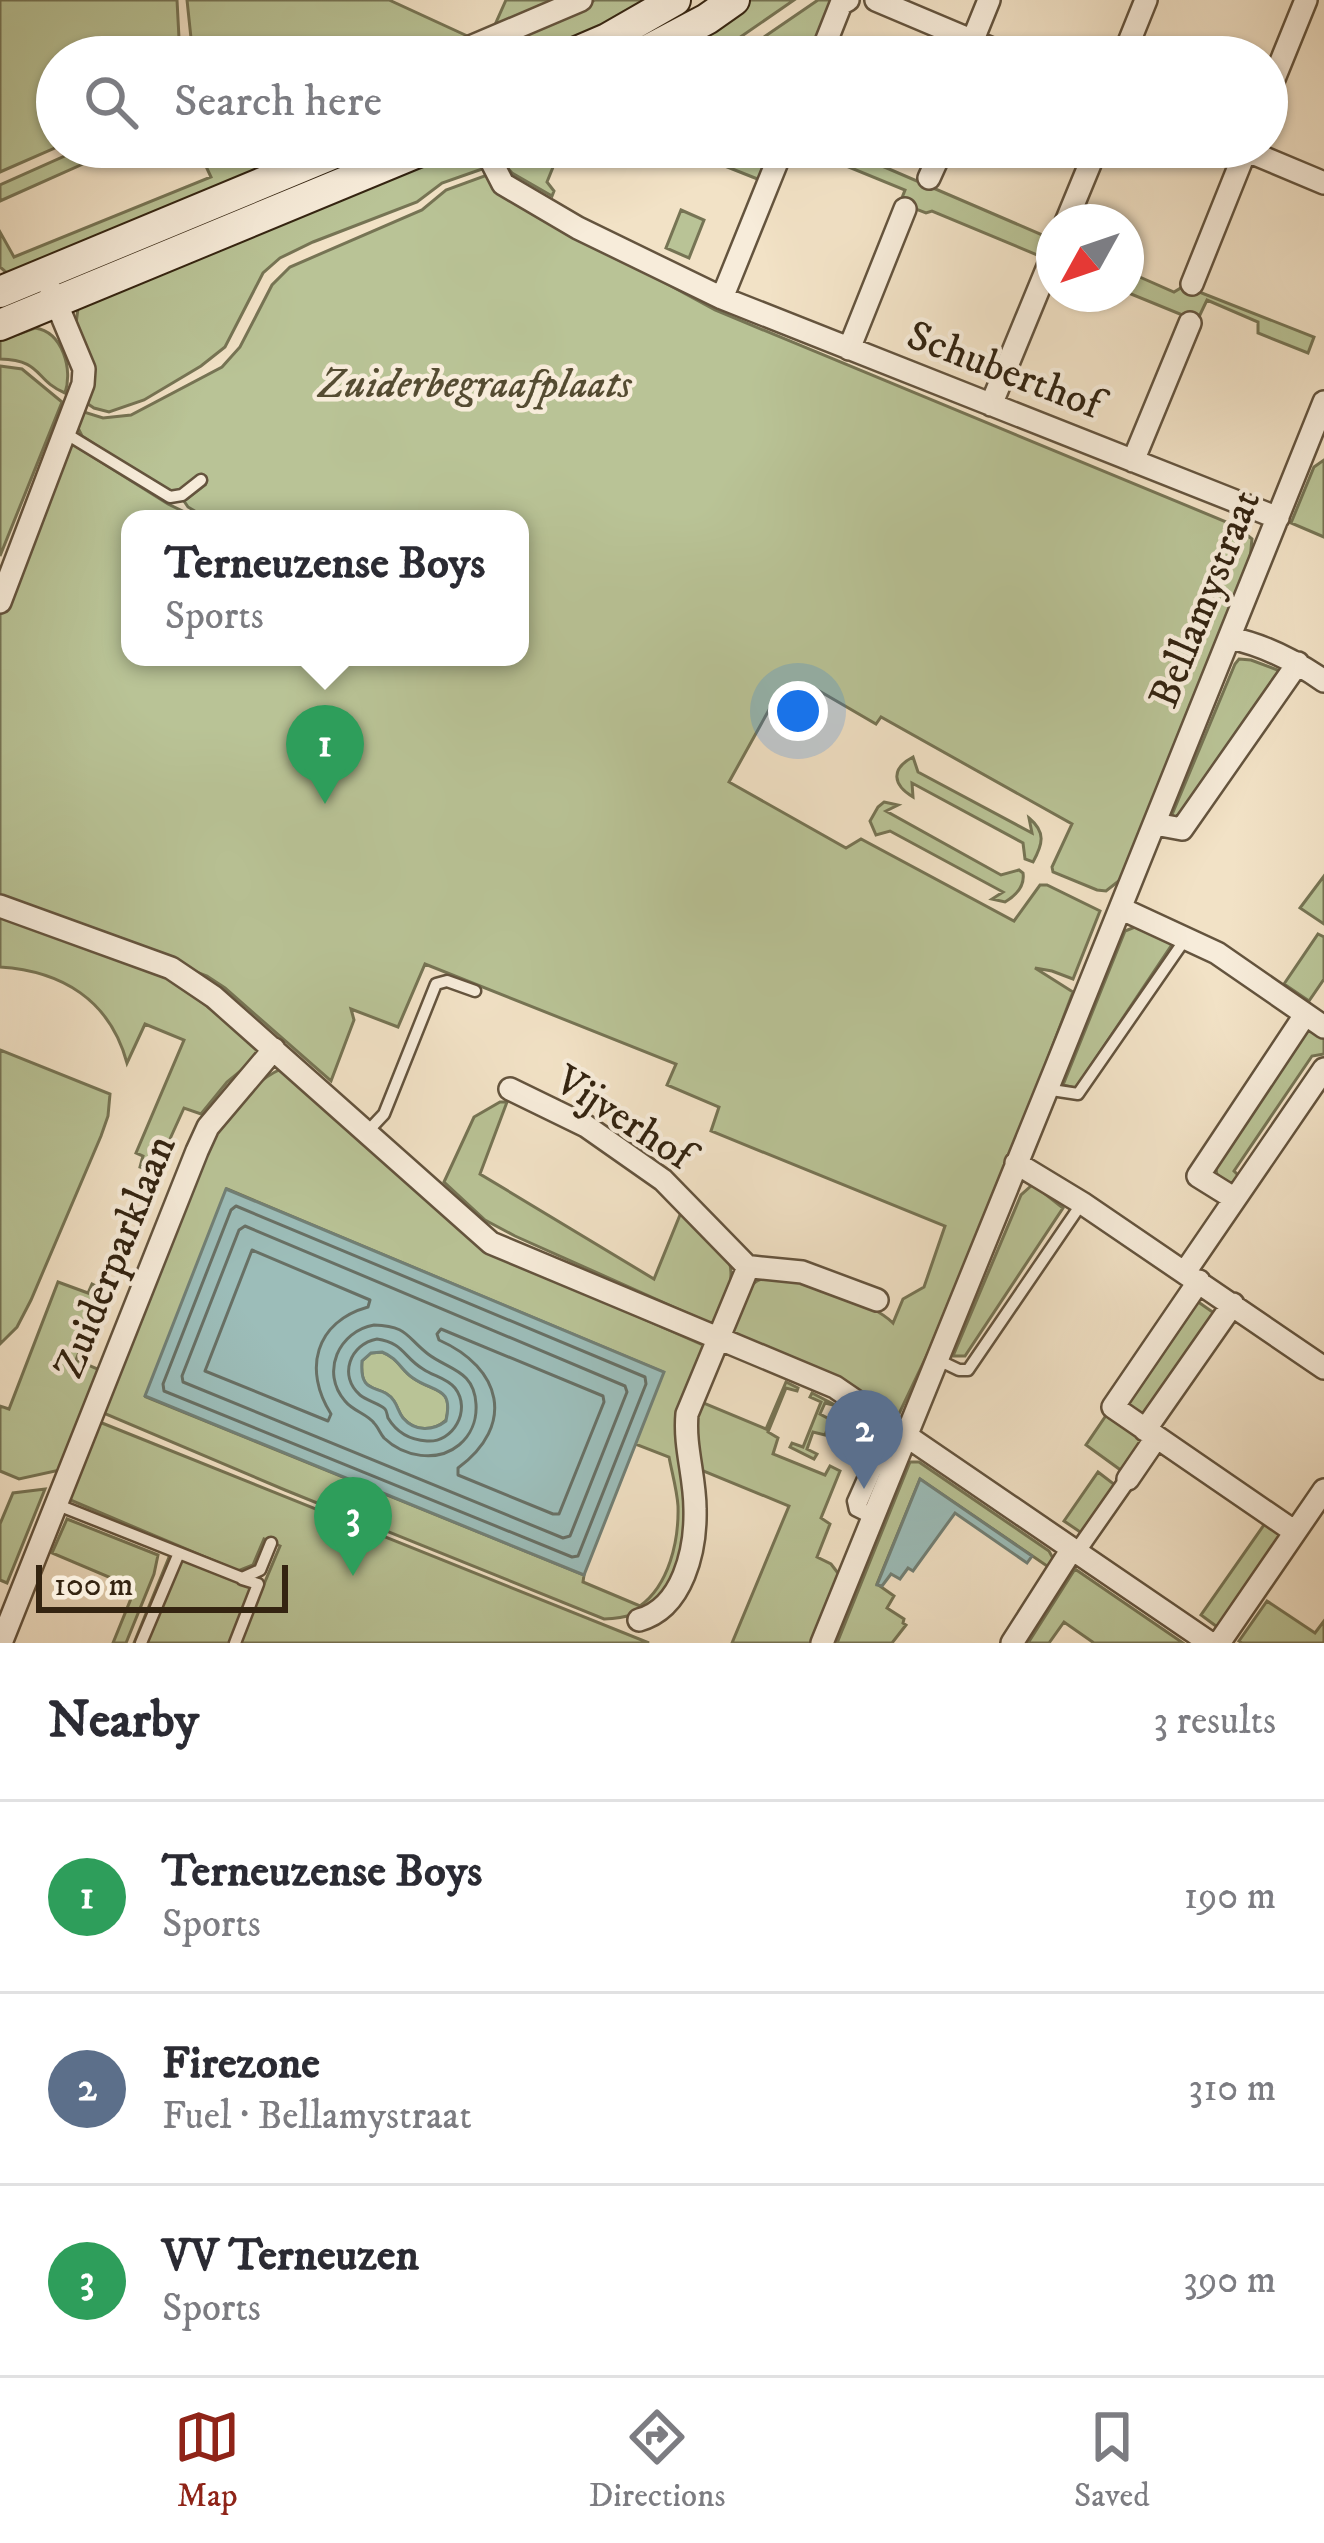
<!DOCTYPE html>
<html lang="en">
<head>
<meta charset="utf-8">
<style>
  :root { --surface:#fff; --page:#f2f2f3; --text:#2b2b33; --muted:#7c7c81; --line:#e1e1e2; --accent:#8f2418 }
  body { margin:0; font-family:"IM FELL DW Pica",serif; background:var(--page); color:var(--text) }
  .compass { position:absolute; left:1036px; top:204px; width:108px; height:108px; border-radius:50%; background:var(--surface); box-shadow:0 3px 9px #0004; rotate:230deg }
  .scale { position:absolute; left:36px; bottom:30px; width:252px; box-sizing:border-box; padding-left:12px; border:6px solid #342411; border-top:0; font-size:33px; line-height:42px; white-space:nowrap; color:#342411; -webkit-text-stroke:9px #f7ecda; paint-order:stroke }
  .you { position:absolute; left:798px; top:711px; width:42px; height:42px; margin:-30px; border:9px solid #fff; border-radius:50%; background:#1a73e8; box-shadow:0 0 0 18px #1a73e833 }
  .badge { display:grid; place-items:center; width:78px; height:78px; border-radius:50%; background:var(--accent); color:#fff; font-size:39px; font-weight:700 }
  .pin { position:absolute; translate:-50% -99px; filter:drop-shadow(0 3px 6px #0008) }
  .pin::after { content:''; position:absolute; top:63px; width:42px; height:36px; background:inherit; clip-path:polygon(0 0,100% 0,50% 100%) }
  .popup { position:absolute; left:121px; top:510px; width:408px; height:156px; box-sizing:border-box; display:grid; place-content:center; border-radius:24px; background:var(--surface); filter:drop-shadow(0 3px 9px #0005); font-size:39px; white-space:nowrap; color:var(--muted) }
  .popup b { font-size:45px; color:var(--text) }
  .popup::after { content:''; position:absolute; left:50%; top:100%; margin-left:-24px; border:24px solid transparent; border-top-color:var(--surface) }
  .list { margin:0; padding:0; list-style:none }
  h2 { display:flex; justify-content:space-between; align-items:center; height:156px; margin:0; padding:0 48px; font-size:51px }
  h2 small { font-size:39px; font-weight:400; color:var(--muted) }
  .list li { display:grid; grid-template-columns:78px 1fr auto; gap:36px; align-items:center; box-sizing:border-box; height:192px; padding:0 48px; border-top:3px solid var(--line) }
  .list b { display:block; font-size:45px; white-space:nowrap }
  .list p { margin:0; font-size:39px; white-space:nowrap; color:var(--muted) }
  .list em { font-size:39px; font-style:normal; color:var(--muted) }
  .icon { flex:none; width:66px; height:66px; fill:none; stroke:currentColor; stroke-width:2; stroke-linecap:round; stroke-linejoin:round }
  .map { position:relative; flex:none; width:1324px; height:1643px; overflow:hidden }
  .search { position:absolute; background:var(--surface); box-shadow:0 3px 9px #0004; left:36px; right:36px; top:36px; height:132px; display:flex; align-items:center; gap:30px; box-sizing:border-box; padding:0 42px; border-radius:66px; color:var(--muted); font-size:45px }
  .sheet { height:732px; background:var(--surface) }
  nav { display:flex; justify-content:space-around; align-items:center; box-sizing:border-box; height:168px; border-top:3px solid var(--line); background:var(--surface); font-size:33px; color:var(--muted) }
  nav a { display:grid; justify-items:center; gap:6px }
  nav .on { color:var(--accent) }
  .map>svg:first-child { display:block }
  .green { fill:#b9c396; stroke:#767454; stroke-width:3; fill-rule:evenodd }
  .water { fill:#9cbdb9; stroke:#728076; stroke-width:3; fill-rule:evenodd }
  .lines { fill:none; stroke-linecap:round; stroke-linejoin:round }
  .shore { stroke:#687065; stroke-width:3 }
  .service-casing { stroke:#64543e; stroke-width:15 }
  .pedestrian-casing { stroke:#64543e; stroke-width:20 }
  .minor-casing { stroke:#64543e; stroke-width:26 }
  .secondary-casing { stroke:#342411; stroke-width:34 }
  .service { stroke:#f7ecda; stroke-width:10 }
  .pedestrian { stroke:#f7ecda; stroke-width:15 }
  .minor { stroke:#f7ecda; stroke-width:21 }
  .secondary { stroke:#f7ecda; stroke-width:30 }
  .labels { text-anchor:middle; stroke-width:9; stroke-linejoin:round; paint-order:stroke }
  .street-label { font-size:42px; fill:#342411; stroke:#f7ecda }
  .park-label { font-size:42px; font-style:italic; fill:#554c32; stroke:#f7ecda }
</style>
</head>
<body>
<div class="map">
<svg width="1324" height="1643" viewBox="0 0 1324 1643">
  <rect width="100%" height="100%" fill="#f2e2c6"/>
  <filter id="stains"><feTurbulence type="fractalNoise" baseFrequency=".00167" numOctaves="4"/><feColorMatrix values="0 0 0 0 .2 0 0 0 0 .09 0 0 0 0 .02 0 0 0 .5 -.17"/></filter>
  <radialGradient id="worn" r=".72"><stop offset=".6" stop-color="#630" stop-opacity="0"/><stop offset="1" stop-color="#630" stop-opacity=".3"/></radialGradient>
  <path class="green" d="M0,0H177L180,57H57V147L0,172Z
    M187,0H389L476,40L428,57H193Z
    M506,0H568L490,36Z
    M595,0H656L582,38L535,57H465L560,19Z
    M749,0H794L739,38L703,57H657Z
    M818,0H832L810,57H729L764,37Z
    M85,147H121L0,201V185Z
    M197,147H315L8,274L0,267V232L14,257L211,177Z
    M532,147H590L585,159L560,150L547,182L554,191L552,196L512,173L506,166L515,162Z
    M677,147H775L760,180Z
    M800,147H838L1054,240V262L932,211L926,213L900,203L905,190Z
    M450,148C467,149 474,155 485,168L442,183L417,202L313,242L280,258L263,273L225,347L201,366L144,400L109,412L94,408L85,402L76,324L78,308Z
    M487,175L497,191L715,310L1236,526L1252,539L1250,559L1120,880L1106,891L1097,890L1053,872L1052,867L1072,824L881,717L876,724L809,685L795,708L775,699L729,782L846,848L861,839L1014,921L1040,885H1047L1100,911L1073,979L1052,971L1035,968L1073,992L1034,1095L928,1353L897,1418L730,1332C737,1316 742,1290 757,1281C785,1266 872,1302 893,1323L903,1299L924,1287L945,1226L711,1131L719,1107L667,1085L676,1064L425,964L398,1027L351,1009L354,1020L331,1081L225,988L207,976L0,896V615L66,446L71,443L168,504L199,519H130V657H520V519H208L188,507L184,501L205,485L198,476L179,491H165L82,436L76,424L81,411L103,418L131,415L222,367L240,347L272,285L290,267L422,210L446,190Z
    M681,210L704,220L689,258L666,248Z
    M1126,271L1174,292L1184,286L1314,337L1308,353L1258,333V322L1207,300L1197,321L1126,292Z
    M35,328C63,332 73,370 65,393C34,380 43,360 0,359V335L16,329L19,334Z
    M0,366L22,369L62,402L0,556Z
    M1324,460V537L1291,523L1314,467Z
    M1239,659L1251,660L1280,671L1181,813L1177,818L1171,817L1235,664Z
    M913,757L918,772L1032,833L1029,818C1046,832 1043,844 1033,862L1025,859L1023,843L912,783L913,797C893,785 890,769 913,757Z
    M884,802L898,805L886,811L1001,875L1019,870L1023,873C1025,886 1015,896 1005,902L992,899L1003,892L890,831L876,835L870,821L878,807Z
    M1324,876V924L1300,908Z
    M0,913L169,976L255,1044L258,1050L254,1060L227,1082L201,1114L184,1108L155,1172L140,1167L143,1156L136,1153L184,1040L145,1024L127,1063C110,1000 62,971 0,967Z
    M1135,927H1149L1175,940L1076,1088L1063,1085L1125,931Z
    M1318,934L1324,937V979L1309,1001L1284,984Z
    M1309,1025L1324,1036V1054L1312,1056L1234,1171L1239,1176L1232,1186L1217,1175L1215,1164Z
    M0,1050L110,1094L108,1116L101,1136L31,1300L17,1327L0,1344Z
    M281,1069L510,1260L705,1346L681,1555C665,1598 653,1617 604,1619L285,1490L101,1412C119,1366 138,1319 157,1273C182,1209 215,1099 281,1069ZM227,1189L663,1372L635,1444L669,1457C672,1473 677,1490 678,1506C679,1541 669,1585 640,1606L583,1582L584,1575L146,1397Z
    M500,1102H507L480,1174L654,1279L682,1210L729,1261C736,1283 723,1305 716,1326L515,1236L485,1220L444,1182L474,1117Z
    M1031,1186H1035L1063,1208L965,1356H953L1021,1195Z
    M58,1282L88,1293L92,1284L104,1290L76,1360L100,1370L60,1470L19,1479L0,1471V1406L9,1409Z
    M1194,1299L1214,1313V1316L1141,1420L1126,1405Z
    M382,1352C398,1358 401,1370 413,1378C434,1393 454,1386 446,1420C434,1431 416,1432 404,1419C399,1414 398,1407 394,1401C381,1382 359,1398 362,1361L371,1353Z
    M786,1382L798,1388L797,1391L786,1388L768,1432L778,1438L773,1454L825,1475L830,1466L840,1471L821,1518L830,1524L817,1557L831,1564L841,1577L814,1643H732L789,1506L696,1468L692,1435L699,1401L766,1429Z
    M812,1393L837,1406L825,1403L820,1414L831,1420L825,1435L813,1432L807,1449L817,1454L814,1459L790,1447L792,1443L803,1447L821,1402L810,1397Z
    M1107,1414L1143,1439L1122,1471L1086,1445Z
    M97,1421L649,1643H134L172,1550L264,1584L280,1546L264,1539L253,1565L238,1571L68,1499Z
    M910,1462H919L1049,1551L1055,1562L1050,1568L920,1479L877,1584L894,1596L887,1608L904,1619L903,1623L906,1625L892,1643H837Z
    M1098,1472L1119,1488L1086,1536L1064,1521Z
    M45,1489L7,1583L0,1580V1524L13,1493Z
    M67,1519L158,1555L154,1574L126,1643H113L132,1596L116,1580L52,1553Z
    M1266,1522L1277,1529L1280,1541L1220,1629L1201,1615Z
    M1075,1569L1183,1643H1094L1064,1622L1049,1643H1028Z
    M1267,1601L1315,1633L1324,1621V1643H1242L1239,1641Z"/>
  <path class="water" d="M226,1189L664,1372L584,1575L145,1396ZM382,1352C398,1358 401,1370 413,1378C434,1393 454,1386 446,1421C433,1431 415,1432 403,1418C399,1413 398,1407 394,1401C381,1382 359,1398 362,1361L371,1353Z
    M920,1479L1032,1556L1027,1563L955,1513L913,1571L908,1568L900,1579L891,1574L882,1586L877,1585Z"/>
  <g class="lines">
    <path class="shore" d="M236,1206L645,1377L646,1384L578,1556L572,1557L164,1391L163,1384L231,1210Z
      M245,1226L625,1386L627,1392L570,1536L563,1538L183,1382L182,1376L239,1230Z
      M252,1250L370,1300L368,1307C315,1322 303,1370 331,1414L328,1421L205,1371Z
      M374,1325C408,1326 406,1337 428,1354C449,1370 474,1370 476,1404C477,1420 471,1435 459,1445C437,1463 404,1457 384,1438C380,1433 378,1427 374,1423C367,1414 353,1411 345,1401C320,1372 339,1331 374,1325Z
      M441,1329L603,1396L604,1402L559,1514H553L458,1475V1468C516,1425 502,1368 439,1340L437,1334Z
      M377,1339C404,1343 403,1357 423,1369C433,1376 447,1378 455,1388C472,1410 453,1443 427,1441C410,1440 397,1433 388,1418C387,1415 387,1411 385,1409C379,1403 367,1401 360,1395C338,1376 350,1344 377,1339Z"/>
    <g class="service-casing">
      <path id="service" d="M65,433L170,497L182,495L201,480
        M1045,1089L1078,1094L1186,938
        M368,1131L384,1114L436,984L447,981L475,991
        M936,1359L959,1370H968L1082,1203
        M58,1505L242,1578L260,1570L271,1543
        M866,1515L861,1505L876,1470L884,1467
        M867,1516L855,1510L853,1501L869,1465L875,1463L883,1466
        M141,1643L179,1553
        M235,1643L258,1584L242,1579"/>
    </g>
    <g class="pedestrian-casing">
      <path id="pedestrian" d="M1077,1552L1128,1479"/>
    </g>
    <g class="minor-casing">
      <path id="minor" d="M876,0L1011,57
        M972,42L989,0
        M447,57L581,0
        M820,57L841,4L848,0
        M1123,57L1146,0
        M1267,96L1306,0
        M484,147L503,184L578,228L722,298L1278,518
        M1238,147L1324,183
        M929,178L943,147
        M1066,222L1097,147
        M1192,284L1247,147
        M722,298L783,147
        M849,349L905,209
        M991,405L1054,252
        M1133,461L1190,323
        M0,602L83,384L84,369L51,290
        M1230,638C1265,645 1295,661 1324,681
        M1155,824L1182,829L1298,663
        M0,906L171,968L214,997L491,1243L835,1387L1210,1643
        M1122,909L1217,953L1324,1027
        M510,1089L586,1126L663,1180L744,1263
        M1016,1163L1082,1203L1324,1368
        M1235,1199L1198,1176L1305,1015
        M752,1267L802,1272L877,1300
        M1185,1272L1324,1069
        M1199,1281L1113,1407L1295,1532
        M1145,1430L1233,1304
        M1128,1479L1156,1438
        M639,1620C683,1608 696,1550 695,1509C695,1476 684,1447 687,1414L746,1272
        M1,1643L197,1151L208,1127L274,1049
        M822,1643C990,1230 1159,816 1324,402
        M1012,1643L1072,1549
        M1219,1643L1324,1490"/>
    </g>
    <g class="secondary-casing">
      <path id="secondary" d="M565,57L607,39L675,0
        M635,57L707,19L734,0
        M0,292L349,147
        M0,325L430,147"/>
    </g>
    <use href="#service" class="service"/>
    <use href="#pedestrian" class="pedestrian"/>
    <use href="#minor" class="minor"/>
    <use href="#secondary" class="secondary"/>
  </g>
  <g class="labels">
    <g class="street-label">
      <text transform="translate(1005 368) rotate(21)" y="15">Schuberthof</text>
      <text transform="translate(1203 598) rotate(-68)" y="15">Bellamystraat</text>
      <text transform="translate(625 1116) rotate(33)" y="15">Vijverhof</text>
      <text transform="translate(113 1256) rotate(-68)" y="15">Zuiderparklaan</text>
    </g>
    <g class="park-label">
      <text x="475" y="397">Zuiderbegraafplaats</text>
    </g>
  </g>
  <rect width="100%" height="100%" filter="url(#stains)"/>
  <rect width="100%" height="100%" fill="url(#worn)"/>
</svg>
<svg class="compass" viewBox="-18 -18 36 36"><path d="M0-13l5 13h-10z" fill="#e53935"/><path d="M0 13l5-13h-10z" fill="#7c7c81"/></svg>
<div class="scale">100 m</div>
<div class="you"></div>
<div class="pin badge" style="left:325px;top:804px;background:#2e9e5b">1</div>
<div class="popup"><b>Terneuzense Boys</b>Sports</div>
<div class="pin badge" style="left:864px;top:1489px;background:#5c6f8a">2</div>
<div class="pin badge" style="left:353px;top:1576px;background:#2e9e5b">3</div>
<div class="search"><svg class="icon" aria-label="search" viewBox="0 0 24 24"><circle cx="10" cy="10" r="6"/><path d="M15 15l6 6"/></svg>Search here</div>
</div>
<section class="sheet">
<h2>Nearby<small>3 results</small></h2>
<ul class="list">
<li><span class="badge" style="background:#2e9e5b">1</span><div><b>Terneuzense Boys</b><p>Sports</p></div><em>190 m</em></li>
<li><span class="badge" style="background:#5c6f8a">2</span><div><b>Firezone</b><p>Fuel · Bellamystraat</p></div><em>310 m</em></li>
<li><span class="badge" style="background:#2e9e5b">3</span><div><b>VV Terneuzen</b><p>Sports</p></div><em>390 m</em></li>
</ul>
</section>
<nav>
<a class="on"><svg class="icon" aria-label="map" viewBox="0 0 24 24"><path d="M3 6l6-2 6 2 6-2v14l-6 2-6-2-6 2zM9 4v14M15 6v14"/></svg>Map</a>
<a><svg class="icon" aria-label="directions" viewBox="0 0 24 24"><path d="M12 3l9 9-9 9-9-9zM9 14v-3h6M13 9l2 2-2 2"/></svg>Directions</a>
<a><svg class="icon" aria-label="saved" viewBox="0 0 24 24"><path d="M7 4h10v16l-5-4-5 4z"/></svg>Saved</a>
</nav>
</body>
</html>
